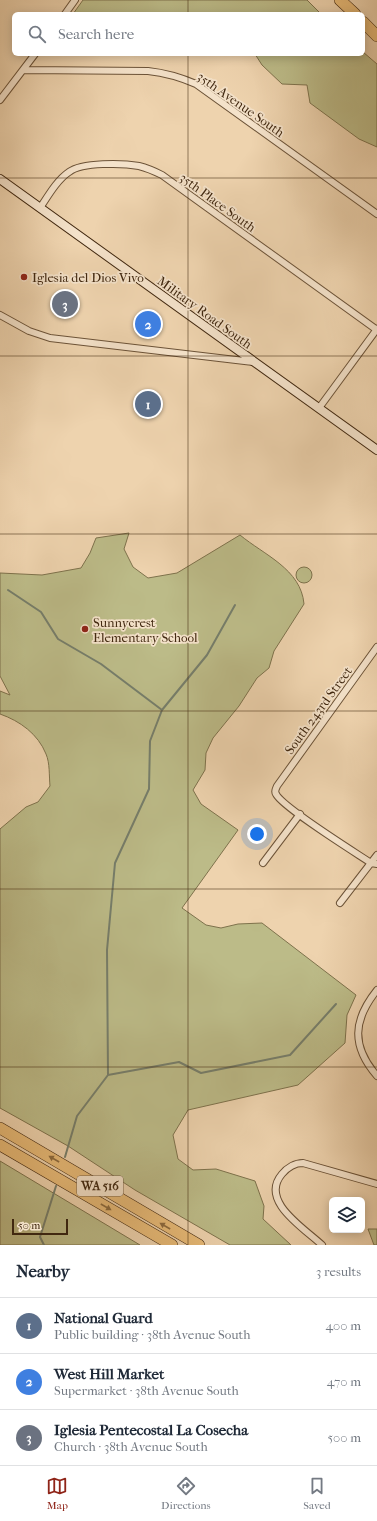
<!DOCTYPE html>
<html lang="en">
<head>
<meta charset="utf-8">
<style>
  :root { --surface:#fff; --page:#f2f2f3; --text:#1f2937; --muted:#747a83; --line:#e0e1e3; --accent:#8f2418 }
  body { margin:0; font-family:"IM FELL French Canon",serif; background:var(--page); color:var(--text) }
  .controls { position:absolute; right:12px; bottom:12px; display:grid; overflow:hidden; border-radius:6px; box-shadow:0 2px 10px #0003 }
  .controls button { width:36px; height:36px; display:grid; place-items:center; padding:0; border:0; border-bottom:1px solid var(--line); background:var(--surface); color:var(--text); font:20px sans-serif }
  .scale { position:absolute; left:12px; bottom:10px; width:56px; box-sizing:border-box; padding-left:4px; border:2px solid #412810; border-top:0; font-size:11px; line-height:14px; white-space:nowrap; color:#412810; -webkit-text-stroke:3px #f4e2ca; paint-order:stroke }
  .you { position:absolute; left:257px; top:834px; width:14px; height:14px; margin:-10px; border:3px solid #fff; border-radius:50%; background:#1a73e8; box-shadow:0 0 0 6px #1a73e833 }
  .badge { display:grid; place-items:center; width:26px; height:26px; border-radius:50%; background:var(--accent); color:#fff; font-size:13px; font-weight:700 }
  .pin { position:absolute; translate:-50% -50%; border:2px solid #fff; box-shadow:0 1px 4px #0006 }
  .list { margin:0; padding:0; list-style:none }
  h2 { display:flex; justify-content:space-between; align-items:center; height:52px; margin:0; padding:0 16px; font-size:17px }
  h2 small { font-size:13px; font-weight:400; color:var(--muted) }
  .list li { display:grid; grid-template-columns:26px 1fr auto; gap:12px; align-items:center; box-sizing:border-box; height:56px; padding:0 16px; border-top:1px solid var(--line) }
  .list b { display:block; font-size:15px; white-space:nowrap }
  .list p { margin:0; font-size:13px; white-space:nowrap; color:var(--muted) }
  .list em { font-size:13px; font-style:normal; color:var(--muted) }
  .icon { flex:none; width:22px; height:22px; fill:none; stroke:currentColor; stroke-width:2; stroke-linecap:round; stroke-linejoin:round }
  .map { position:relative; flex:none; width:377px; height:1245px; overflow:hidden }
  .search { position:absolute; background:var(--surface); box-shadow:0 2px 10px #0003; left:12px; right:12px; top:12px; height:44px; display:flex; align-items:center; gap:10px; box-sizing:border-box; padding:0 14px; border-radius:6px; color:var(--muted); font-size:15px }
  .sheet { height:220px; background:var(--surface) }
  nav { display:flex; justify-content:space-around; align-items:center; box-sizing:border-box; height:56px; border-top:1px solid var(--line); background:var(--surface); font-size:11px; color:var(--muted) }
  nav a { display:grid; justify-items:center; gap:2px }
  nav .on { color:var(--accent) }
  .map>svg:first-child { display:block }
  .green { fill:#bcbb88; stroke:#7e724c }
  .lines { fill:none; stroke-linecap:round; stroke-linejoin:round }
  .stream { stroke:#767e6b; stroke-width:2 }
  .street-casing { stroke:#6c5338; stroke-width:8 }
  .secondary-casing { stroke:#412810; stroke-width:10 }
  .highway-casing { stroke:#412810; stroke-width:12 }
  .street { stroke:#f4e2ca; stroke-width:6 }
  .secondary { stroke:#f4e2ca; stroke-width:8 }
  .highway { stroke:#e7ba77; stroke-width:11 }
  .oneway { fill:#8c6a3e }
  .grid { fill:none; stroke:#412810; stroke-width:1; stroke-opacity:0.55 }
  .poi-dot { fill:#8f2418; stroke:#f4e2ca; stroke-width:1.5 }
  .labels { text-anchor:middle; stroke-width:3.5; stroke-linejoin:round; paint-order:stroke }
  .shield { fill:#f4e2ca; stroke:#776048; stroke-width:1 }
  .shield-label { font-size:12px; font-weight:bold; fill:#412810 }
  .street-label { font-size:13px; fill:#412810; stroke:#f4e2ca }
  .poi-label { font-size:13px; fill:#412810; stroke:#f4e2ca; text-anchor:start }
</style>
</head>
<body>
<div class="map">
<svg width="377" height="1245" viewBox="0 0 377 1245">
  <rect width="100%" height="100%" fill="#eed3ae"/>
  <filter id="stains"><feTurbulence type="fractalNoise" baseFrequency=".005" numOctaves="4"/><feColorMatrix values="0 0 0 0 .2 0 0 0 0 .09 0 0 0 0 .02 0 0 0 .5 -.17"/></filter>
  <radialGradient id="worn" r=".72"><stop offset=".6" stop-color="#630" stop-opacity="0"/><stop offset="1" stop-color="#630" stop-opacity=".3"/></radialGradient>
  <path class="green" d="M83,0H307L321,14H73Z
    M363,52L377,64V147L359,139L310,103L307,85L282,84L262,65L255,54H363Z
    M129,533L124,549L133,567L148,578L177,573L240,535C264,555 301,569 304,604L274,651L269,668L257,678L239,706L213,738L206,753L205,770L193,790L201,804L238,830L182,908L206,925L221,928L238,924L262,923L356,995L347,1015L345,1043L298,1085L188,1110L173,1135L178,1159L193,1170L216,1169L255,1181L264,1206L263,1219L291,1245H230L135,1190L68,1146L0,1108V829L26,807L38,802L50,786C49,776 50,763 46,754C38,734 20,721 0,714V691L10,695L0,676V573L42,575L81,568L90,553L96,538Z
    M296 575a8 8 0 1 1 16 0a8 8 0 1 1-16 0Z
    M0,1161L140,1245H0Z
    M368,1229H377V1245H374Z"/>
  <g class="lines">
    <path class="stream" d="M8,590L41,612L58,639L101,664L162,710
      M108,1075L179,1062L201,1073L290,1055L336,1004
      M65,1157L77,1116L108,1075L107,950L115,863L149,789L150,741L162,710L207,655L235,605
      M44,1245L40,1237L56,1186"/>
    <g class="street-casing">
      <path id="street" d="M65,14L75,0
        M24,70L148,71C166,73 180,77 196,84L377,214
        M0,100L35,54
        M40,208C48,196 57,180 69,172C82,162 123,163 139,166C147,168 154,171 162,175L377,330
        M0,315L29,331L50,338L253,362
        M319,408L377,329
        M377,647L277,786C276,789 274,791 276,794C282,807 356,853 371,863L377,864
        M263,863L300,814
        M340,903L377,855
        M377,990C353,1020 351,1046 377,1076
        M322,1245C304,1228 259,1201 282,1174C287,1168 295,1163 303,1163L377,1184"/>
    </g>
    <g class="secondary-casing">
      <path id="secondary" d="M0,179L377,450"/>
    </g>
    <g class="highway-casing">
      <path id="highway" d="M340,0L355,14
        M363,22L377,36
        M0,1128L199,1245
        M0,1145L172,1245"/>
    </g>
    <use href="#street" class="street"/>
    <use href="#secondary" class="secondary"/>
    <use href="#highway" class="highway"/>
  </g>
  <defs><path id="oneway-solid" d="M-6-.8H1V-3.2L6.5 0L1 3.2V.8H-6Z"/></defs>
  <g class="oneway">
    <use href="#oneway-solid" transform="translate(54 1159) rotate(-150)"/>
    <use href="#oneway-solid" transform="translate(106 1207) rotate(30)"/>
    <use href="#oneway-solid" transform="translate(165 1226) rotate(-150)"/>
  </g>
  <path class="grid" d="M188,0V14M188,54V1245M0,178H377M0,356H377M0,534H377M0,711H377M0,889H377M0,1067H377"/>
  <g class="poi-dot">
    <circle cx="24" cy="277" r="4"/>
    <circle cx="85" cy="629" r="4"/>
  </g>
  <g class="labels">
    <rect class="shield" x="77" y="1176" width="46" height="20" rx="3"/>
    <g class="shield-label">
      <text x="100" y="1190">WA 516</text>
    </g>
    <g class="street-label">
      <text transform="translate(241 104) rotate(35)" y="5">35th Avenue South</text>
      <text transform="translate(218 202) rotate(36)" y="5">35th Place South</text>
      <text transform="translate(205 312) rotate(36)" y="5">Military Road South</text>
      <text transform="translate(318 710) rotate(-54)" y="5">South 243rd Street</text>
    </g>
    <g class="poi-label">
      <text x="32" y="282">Iglesia del Dios Vivo</text>
      <text x="93" y="627">Sunnycrest<tspan x="93" dy="15">Elementary School</tspan></text>
    </g>
  </g>
  <rect width="100%" height="100%" filter="url(#stains)"/>
  <rect width="100%" height="100%" fill="url(#worn)"/>
</svg>
<div class="controls">
<button><svg class="icon" aria-label="layers" viewBox="0 0 24 24"><path d="M12 4l9 5-9 5-9-5zM3 14l9 5 9-5"/></svg></button>
</div>
<div class="scale">50 m</div>
<div class="you"></div>
<div class="pin badge" style="left:148px;top:404px;background:#5c6f8a">1</div>
<div class="pin badge" style="left:148px;top:324px;background:#3f7fe0">2</div>
<div class="pin badge" style="left:65px;top:304px;background:#6b7280">3</div>
<div class="search"><svg class="icon" aria-label="search" viewBox="0 0 24 24"><circle cx="10" cy="10" r="6"/><path d="M15 15l6 6"/></svg>Search here</div>
</div>
<section class="sheet">
<h2>Nearby<small>3 results</small></h2>
<ul class="list">
<li><span class="badge" style="background:#5c6f8a">1</span><div><b>National Guard</b><p>Public building · 38th Avenue South</p></div><em>400 m</em></li>
<li><span class="badge" style="background:#3f7fe0">2</span><div><b>West Hill Market</b><p>Supermarket · 38th Avenue South</p></div><em>470 m</em></li>
<li><span class="badge" style="background:#6b7280">3</span><div><b>Iglesia Pentecostal La Cosecha</b><p>Church · 38th Avenue South</p></div><em>500 m</em></li>
</ul>
</section>
<nav>
<a class="on"><svg class="icon" aria-label="map" viewBox="0 0 24 24"><path d="M3 6l6-2 6 2 6-2v14l-6 2-6-2-6 2zM9 4v14M15 6v14"/></svg>Map</a>
<a><svg class="icon" aria-label="directions" viewBox="0 0 24 24"><path d="M12 3l9 9-9 9-9-9zM9 14v-3h6M13 9l2 2-2 2"/></svg>Directions</a>
<a><svg class="icon" aria-label="saved" viewBox="0 0 24 24"><path d="M7 4h10v16l-5-4-5 4z"/></svg>Saved</a>
</nav>
</body>
</html>
